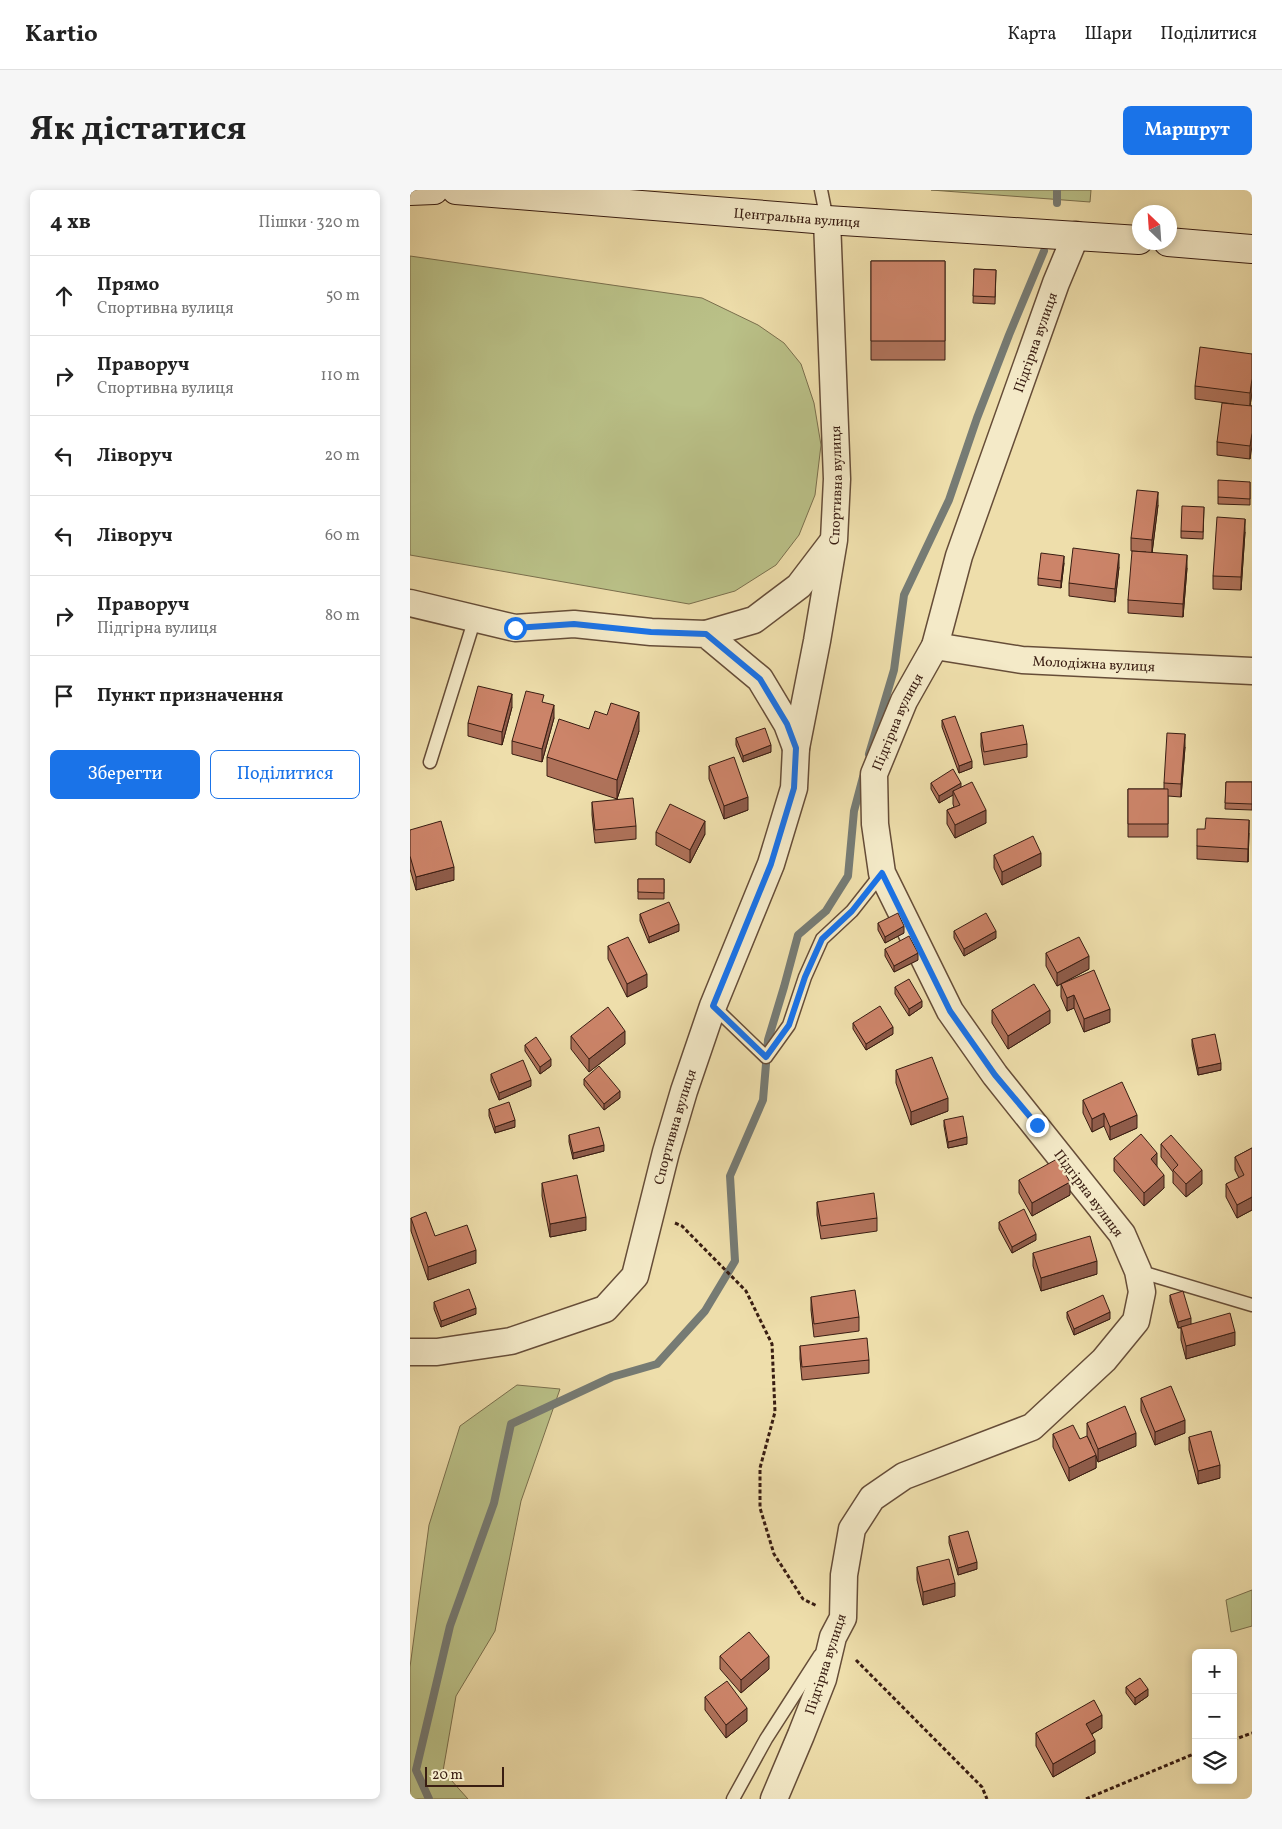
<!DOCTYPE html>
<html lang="uk">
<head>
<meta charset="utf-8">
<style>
  :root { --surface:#fff; --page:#f6f6f6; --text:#222; --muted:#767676; --line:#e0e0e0; --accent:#1a73e8 }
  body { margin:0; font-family:Vollkorn,serif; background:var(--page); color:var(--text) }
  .controls { position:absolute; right:15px; bottom:15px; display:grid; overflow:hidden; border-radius:8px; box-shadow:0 2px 8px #0003 }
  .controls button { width:45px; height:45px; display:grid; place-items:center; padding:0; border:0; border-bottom:1px solid var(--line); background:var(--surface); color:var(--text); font:25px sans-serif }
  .compass { position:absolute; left:722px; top:15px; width:45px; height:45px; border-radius:50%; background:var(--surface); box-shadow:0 2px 8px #0003; rotate:335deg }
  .scale { position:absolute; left:15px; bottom:12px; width:79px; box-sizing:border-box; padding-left:5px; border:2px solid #391d12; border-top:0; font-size:14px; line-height:18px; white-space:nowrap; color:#391d12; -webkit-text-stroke:4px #f4eac8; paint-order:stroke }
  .stop { position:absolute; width:15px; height:15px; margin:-11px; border:4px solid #1a73e8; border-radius:50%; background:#fff }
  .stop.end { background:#1a73e8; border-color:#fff; box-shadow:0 1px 5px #0008 }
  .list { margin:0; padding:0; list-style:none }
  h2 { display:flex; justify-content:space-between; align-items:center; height:65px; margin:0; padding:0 20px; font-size:21px }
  h2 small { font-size:16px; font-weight:400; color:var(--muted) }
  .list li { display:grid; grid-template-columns:32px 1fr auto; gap:15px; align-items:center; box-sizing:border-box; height:80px; padding:0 20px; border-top:1px solid var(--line) }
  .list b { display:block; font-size:19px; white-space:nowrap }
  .list p { margin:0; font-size:16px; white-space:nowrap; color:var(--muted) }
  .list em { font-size:16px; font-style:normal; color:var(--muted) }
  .actions { display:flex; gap:10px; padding:15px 20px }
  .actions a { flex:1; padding:11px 0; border:1px solid var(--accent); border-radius:8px; text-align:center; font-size:18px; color:var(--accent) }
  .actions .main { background:var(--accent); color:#fff }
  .icon { flex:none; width:28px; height:28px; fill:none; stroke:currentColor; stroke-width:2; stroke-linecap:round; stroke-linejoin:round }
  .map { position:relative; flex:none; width:842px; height:1609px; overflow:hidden; border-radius:8px }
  header { display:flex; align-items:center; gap:30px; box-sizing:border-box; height:70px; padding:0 25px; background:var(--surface); border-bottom:1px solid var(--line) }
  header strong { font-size:24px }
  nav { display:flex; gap:28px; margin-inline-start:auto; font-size:18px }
  .intro { display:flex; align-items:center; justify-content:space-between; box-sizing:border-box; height:120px; padding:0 30px }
  h1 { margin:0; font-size:35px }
  .button { padding:12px 22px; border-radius:8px; background:var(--accent); color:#fff; font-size:18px; font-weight:700 }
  main { display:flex; gap:30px; padding:0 30px }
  aside { flex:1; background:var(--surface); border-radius:8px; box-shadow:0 2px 8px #0003 }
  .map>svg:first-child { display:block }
  .green { fill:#bac188; stroke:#7a6f4d }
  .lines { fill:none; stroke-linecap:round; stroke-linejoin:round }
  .stream { stroke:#767b74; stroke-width:8 }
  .service-casing { stroke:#664d38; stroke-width:15 }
  .minor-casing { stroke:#664d38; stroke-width:29 }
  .secondary-casing { stroke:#391d12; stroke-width:30 }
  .path { stroke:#391d12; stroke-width:3; stroke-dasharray:4 2.5; stroke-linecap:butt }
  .service { stroke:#f4eac8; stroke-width:12 }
  .minor { stroke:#f4eac8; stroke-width:26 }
  .secondary { stroke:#f4eac8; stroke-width:28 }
  .wall { fill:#af725a; stroke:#391d12 }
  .shaded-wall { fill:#8f5c4a; stroke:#391d12 }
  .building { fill:#cc8469; stroke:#391d12 }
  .route { stroke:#1a73e8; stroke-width:6 }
  .labels { text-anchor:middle; stroke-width:4.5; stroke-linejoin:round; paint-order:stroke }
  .street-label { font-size:14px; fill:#391d12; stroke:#f4eac8 }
</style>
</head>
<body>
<header>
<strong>Kartio</strong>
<nav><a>Карта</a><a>Шари</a><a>Поділитися</a></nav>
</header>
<div class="intro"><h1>Як дістатися</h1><a class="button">Маршрут</a></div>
<main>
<aside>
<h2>4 хв<small>Пішки · 320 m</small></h2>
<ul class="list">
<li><svg class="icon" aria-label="ahead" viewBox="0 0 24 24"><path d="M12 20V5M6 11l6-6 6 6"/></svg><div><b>Прямо</b><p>Спортивна вулиця</p></div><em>50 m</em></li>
<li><svg class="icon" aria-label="right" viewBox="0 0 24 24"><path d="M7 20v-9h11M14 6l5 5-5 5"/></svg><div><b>Праворуч</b><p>Спортивна вулиця</p></div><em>110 m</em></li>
<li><svg class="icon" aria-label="left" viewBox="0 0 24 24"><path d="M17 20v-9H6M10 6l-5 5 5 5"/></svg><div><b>Ліворуч</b></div><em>20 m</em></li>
<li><svg class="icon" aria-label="left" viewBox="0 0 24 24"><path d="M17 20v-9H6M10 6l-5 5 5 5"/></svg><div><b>Ліворуч</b></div><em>60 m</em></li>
<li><svg class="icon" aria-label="right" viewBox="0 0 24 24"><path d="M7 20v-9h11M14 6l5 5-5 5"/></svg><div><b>Праворуч</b><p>Підгірна вулиця</p></div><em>80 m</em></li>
<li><svg class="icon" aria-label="arrive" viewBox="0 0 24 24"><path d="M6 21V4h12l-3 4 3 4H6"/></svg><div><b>Пункт призначення</b></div></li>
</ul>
<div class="actions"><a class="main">Зберегти</a><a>Поділитися</a></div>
</aside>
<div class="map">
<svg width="842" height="1609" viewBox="0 0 842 1609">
  <rect width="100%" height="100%" fill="#eedeab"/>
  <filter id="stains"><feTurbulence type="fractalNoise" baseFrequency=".004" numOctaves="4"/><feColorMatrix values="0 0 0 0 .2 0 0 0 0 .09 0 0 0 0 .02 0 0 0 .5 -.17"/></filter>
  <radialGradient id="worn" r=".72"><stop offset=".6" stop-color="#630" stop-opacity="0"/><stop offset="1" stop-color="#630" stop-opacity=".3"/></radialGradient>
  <path class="green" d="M521,0H681L680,12Z
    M0,66L292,108L348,135L374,153L391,174L404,213L411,255L405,305L389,345L366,375L325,401L279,414L0,365Z
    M107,1195L150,1199L111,1311L85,1441L46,1506L33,1581L58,1609H0V1477L19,1335L50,1236Z
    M842,1400V1436L821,1442L816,1410Z"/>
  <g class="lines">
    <path class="stream" d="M647,0V13
      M459,564L484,480L494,405L539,310L567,228L599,145L634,61
      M19,1609L6,1580L40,1436L84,1313L101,1234L202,1187L247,1174L295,1121L325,1071L320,986L353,910L358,850L374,797L388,745L416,721L438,686L444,621L453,587"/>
    <g class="service-casing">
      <path id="service" d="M411,0L417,30
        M20,572L65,428
        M303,816L356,867L379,835L395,787L412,749L442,721L472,683
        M728,1081L842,1115
        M323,1609L356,1549L410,1465"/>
    </g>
    <g class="minor-casing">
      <g id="minor">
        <path d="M0,413L105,438L164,434L241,442L296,444L350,489L377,534L386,558"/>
        <path d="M296,444L344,430L389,396L421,354"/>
        <path id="s1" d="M525,456L612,470L842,481"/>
        <path id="s2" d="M0,1162H27L101,1151L195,1119L225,1086L256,962L274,901L303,816L361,674L384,598L386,558L407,451L424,350L427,289L417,30"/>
        <path id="s3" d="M364,1609L391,1545L413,1489L423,1447L433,1428L434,1385L442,1339L462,1308L494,1286L622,1237L694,1170L726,1131L732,1102L728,1081L712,1044L585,885L540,821L472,683L465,634L464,584L494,511L525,456L549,366L646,93L666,45"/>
      </g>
    </g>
    <g class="secondary-casing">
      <g id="secondary">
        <path id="s4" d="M46,0L417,30L729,50"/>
        <path d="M0,1L24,0"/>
        <path d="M758,52L842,59"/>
      </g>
    </g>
    <path class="path" d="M265,1033L272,1036L336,1101L362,1154L365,1222L350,1278V1318L364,1364L393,1409L407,1416
      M446,1470L572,1597L577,1609
      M823,1550L842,1543
      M676,1609L786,1563"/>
    <use href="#service" class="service"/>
    <use href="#minor" class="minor"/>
    <use href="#secondary" class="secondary"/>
  </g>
  <path class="wall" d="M461,71H535V170H461Z
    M564,79L586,80L585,114L563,113Z
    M842,164V202L840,216H842L840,269L807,265V252L824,214L785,209V196Z
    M840,292V315L808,314V307Z
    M748,315L742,363L777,378L773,427L718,423V410L736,362L721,361V348Z
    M794,317L793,349L771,348V341Z
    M835,342L831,400L803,399V386Z
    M654,373L651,398L628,395V388Z
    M709,377L705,412L659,406V393Z
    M134,513L144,528L132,572L102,564V551Z
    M102,517L92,555L58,546V533Z
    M532,530L562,578L549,583L532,537Z
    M179,539L229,541L207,609L137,586V567Z
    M571,543L617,554V567L574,575L571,556Z
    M326,548L361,562L333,572L326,555Z
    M775,557L771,607L758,606V647H718V599H754V593Z
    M299,576L338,620L314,629L299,589Z
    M816,592H842V620L815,619Z
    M521,593L551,597L576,633L545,648L537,634V620L544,617L543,614V605L529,613L521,599Z
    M182,612L226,636V649L185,653L182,625Z
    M795,639L839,643L838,672L787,669V656Z
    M0,640L44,690L6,700L0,679Z
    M246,642L295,644L280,673L246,655Z
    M584,665L631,676L592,695L584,678Z
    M228,689H254V709H228Z
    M230,724L269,741L239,753L230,731Z
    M468,733L494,743L475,753L468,740Z
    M544,741L586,748L554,766L544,748Z
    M198,756L237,797L217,807L198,769Z
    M475,759L508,770L484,782L475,766Z
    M636,763L679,779L653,793L700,832L674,842L664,818L657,821L651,807V794L647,796L636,776Z
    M485,797L512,817L499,826L485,804Z
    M582,820L640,833L598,859L582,833Z
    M443,833L483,844L456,860L443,839Z
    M161,846L215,854L179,882L161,859Z
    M782,849L811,880L788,885L782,856Z
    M115,855L141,876L130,884L115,861Z
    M486,880L538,921L501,935L486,893Z
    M81,884L121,896L89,910L81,891Z
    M174,889L210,908L194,920L174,895Z
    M673,910L727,938L700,950L694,936L682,942L673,923Z
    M79,919L105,937L85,943L79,926Z
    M534,930L557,954L538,958L534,936Z
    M159,945L194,961L163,969L159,952Z
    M751,954L792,994L776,1007L763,993V982L751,967Z
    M842,958V1020L827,1028L816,1007V994L829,988L825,980V967Z
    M704,968L747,976L754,998L734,1016L704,981Z
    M609,990L660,1005L622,1026L609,1003Z
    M132,993L176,1040L140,1047L132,1006Z
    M407,1012L467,1028V1041L411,1049L407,1025Z
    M1,1028L25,1046L66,1073L18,1090L1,1041Z
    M589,1032L626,1050L602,1063L589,1039Z
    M623,1063L687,1084L631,1101L623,1076Z
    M760,1105L781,1134L825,1155L776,1169L771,1150V1138H768L760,1112Z
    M401,1107L449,1127V1141L404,1147L401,1120Z
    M24,1112L66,1124L31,1137L24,1119Z
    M657,1122L700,1129L664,1145L657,1128Z
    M390,1156L459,1170V1183L392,1190L390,1169Z
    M731,1208L775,1243L745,1255L731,1221Z
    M677,1233L726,1256L688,1272L686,1266V1278L659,1291L643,1257V1244L670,1249L681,1254L677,1246Z
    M779,1247L810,1288L788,1294L779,1260Z
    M539,1346L567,1379L548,1385L539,1353Z
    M507,1377L545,1406L513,1415L507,1390Z
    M310,1466L359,1479L331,1503L310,1479Z
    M716,1497L738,1506L725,1515L716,1503Z
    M295,1507L337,1531L316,1548L295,1520Z
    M692,1538L682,1544L685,1563L643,1587L626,1556V1543Z"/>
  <path class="shaded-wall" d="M842,189V202L840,216V203Z
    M842,243V256L840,269V256Z
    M748,302V315L742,363V350Z
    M835,329V342L831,400V387Z
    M709,364V377L705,412V399Z
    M777,365V378L773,427V414Z
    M654,366V373L651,398V391Z
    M102,504V517L92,555V542Z
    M144,515V528L132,572V559Z
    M229,522V541L207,609V590Z
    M775,544V557L771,607V594Z
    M361,555V562L333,572V566Z
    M562,571V578L549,583V576Z
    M551,593V600L543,601V605L529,613V606Z
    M338,607V620L314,629V616Z
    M576,620V633L545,648V635Z
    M839,630V643L838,672V659Z
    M295,631V644L280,673V660Z
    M631,663V676L592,695V682Z
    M44,677V690L6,700V687Z
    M269,734V741L239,753V747Z
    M494,736V743L475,753V747Z
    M586,741V748L554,766V759Z
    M508,763V770L484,782V776Z
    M679,766V779L647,796V783Z
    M237,784V797L217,807V794Z
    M664,805V818L657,821V808Z
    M512,811V817L499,826V819Z
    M700,819V832L674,842V829Z
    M640,820V833L598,859V846Z
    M483,837V844L456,860V854Z
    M215,841V854L179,882V869Z
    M141,869V876L130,884V877Z
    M811,873V880L788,885V878Z
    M121,890V896L89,910V903Z
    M210,901V908L194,920V914Z
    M538,908V921L501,935V922Z
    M694,923V936L682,942V929Z
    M727,925V938L700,950V937Z
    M105,930V937L85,943V937Z
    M557,947V954L538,958V952Z
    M194,955V961L163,969V963Z
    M747,963V976L741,982V969Z
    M792,980V994L776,1007V994Z
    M754,985V998L734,1016V1003Z
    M660,992V1005L622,1026V1013Z
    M842,1007V1020L827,1028V1015Z
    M176,1027V1040L140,1047V1034Z
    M626,1044V1050L602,1063V1057Z
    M66,1060V1073L18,1090V1077Z
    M687,1071V1084L631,1101V1088Z
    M66,1118V1124L31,1137V1131Z
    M700,1122V1129L664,1145V1139Z
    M781,1128V1135L768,1138V1132Z
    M825,1142V1155L776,1169V1156Z
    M775,1230V1243L745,1255V1242Z
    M726,1243V1256L688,1272V1259Z
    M686,1265V1278L659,1291V1278Z
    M810,1275V1288L788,1294V1281Z
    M567,1372V1379L548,1385V1378Z
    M545,1393V1406L513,1415V1402Z
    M359,1466V1479L331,1503V1490Z
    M738,1499V1506L725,1515V1508Z
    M337,1518V1531L316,1548V1535Z
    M692,1525V1538L676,1547V1534Z
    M685,1550V1563L643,1587V1574Z"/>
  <path class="building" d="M461,71H535V151H461Z
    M564,79L586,80L585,107L563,106Z
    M790,157L842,164V189L840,203L785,196Z
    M812,213L842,216V243L840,256L807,252Z
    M808,290L840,292V309L808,307Z
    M727,300L748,302L742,350L721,348Z
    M772,316L794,317L793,342L771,341Z
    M807,327L835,329L831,387L803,386Z
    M663,358L709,364L705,399L659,393Z
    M722,361L777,365L773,414L718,410Z
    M631,363L654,366L651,391L628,388Z
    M68,496L102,504L92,542L58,533Z
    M116,501L134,505L132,512L144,515L132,559L102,551Z
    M201,513L229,522L207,590L137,567L149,529L179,539L185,521L197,525Z
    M545,526L562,571L549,576L532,530Z
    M613,535L617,554L574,562L571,543Z
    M355,538L361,555L333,566L326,548Z
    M757,543L775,544L771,594L754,593Z
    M324,567L338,607L314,616L299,576Z
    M543,579L551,593L529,606L521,593Z
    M562,592L576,620L545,635L537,620L550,615L543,601Z
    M816,592H842V614L815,613Z
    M718,599H758V634H718Z
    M223,608L226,636L185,640L182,612Z
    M260,614L295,631L280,660L246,642Z
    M796,628L839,630L838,659L787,656V639H795Z
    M31,631L44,677L6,687L0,666V640Z
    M623,646L631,663L592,682L584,665Z
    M228,689H254V703L228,702Z
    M259,712L269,734L239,747L230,724Z
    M488,723L494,736L475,747L468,733Z
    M576,723L586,741L554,759L544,741Z
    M499,746L508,763L484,776L475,759Z
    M218,747L237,784L217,794L198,756Z
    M669,747L679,766L647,783L636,763Z
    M684,780L700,819L674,829L664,805L657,808L651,794Z
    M499,789L512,811L499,819L485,797Z
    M624,794L640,820L598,846L582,820Z
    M470,816L483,837L456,854L443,833Z
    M198,817L215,841L179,869L161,846Z
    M805,844L811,873L788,878L782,849Z
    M126,847L141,869L130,877L115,855Z
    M522,867L538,908L501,922L486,880Z
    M113,870L121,890L89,903L81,884Z
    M189,876L210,901L194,914L174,889Z
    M712,892L727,925L700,937L694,923L682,929L673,910Z
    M99,912L105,930L85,937L79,919Z
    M553,926L557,947L538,952L534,930Z
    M189,937L194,955L163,963L159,945Z
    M731,944L747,963L741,969L754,985L734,1003L704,968Z
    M761,945L792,980L776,994L763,980L768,975L751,954Z
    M842,958V1007L827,1015L816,994L834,985L825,967Z
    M647,969L660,992L622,1013L609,990Z
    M167,985L176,1027L140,1034L132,993Z
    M464,1003L467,1028L411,1036L407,1012Z
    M614,1019L626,1044L602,1057L589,1032Z
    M16,1022L25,1046L57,1035L66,1060L18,1077L1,1028Z
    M680,1046L687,1071L631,1088L623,1063Z
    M59,1099L66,1118L31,1131L24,1112Z
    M445,1100L449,1127L404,1134L401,1107Z
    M773,1101L781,1128L768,1132L760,1105Z
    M693,1105L700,1122L664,1139L657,1122Z
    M820,1123L825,1142L776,1156L771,1137Z
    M457,1148L459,1170L392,1177L390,1156Z
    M761,1196L775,1230L745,1242L731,1208Z
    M715,1216L726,1243L688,1259L677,1233Z
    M663,1235L670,1249L677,1246L686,1265L659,1278L643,1244Z
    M801,1241L810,1275L788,1281L779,1247Z
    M558,1341L567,1372L548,1378L539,1346Z
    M539,1369L545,1393L513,1402L507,1377Z
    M339,1442L359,1466L331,1490L310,1466Z
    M730,1488L738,1499L725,1508L716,1497Z
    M317,1491L337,1518L316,1535L295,1507Z
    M684,1510L692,1525L676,1534L685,1550L643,1574L626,1543Z"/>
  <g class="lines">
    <path class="route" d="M105,438L164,434L241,442L296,444L350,489L377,534L386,558L384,598L361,674L303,816L356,867L379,835L395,787L412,749L442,721L472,683L540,821L585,885L627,935"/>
  </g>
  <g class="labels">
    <g class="street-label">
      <text dy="5" stroke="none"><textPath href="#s4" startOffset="342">Центральна вулиця</textPath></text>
      <text dy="5" stroke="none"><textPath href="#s3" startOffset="1734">Підгірна вулиця</textPath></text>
      <text dy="5" stroke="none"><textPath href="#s2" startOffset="1066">Спортивна вулиця</textPath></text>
      <text dy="5" stroke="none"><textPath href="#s1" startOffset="160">Молодіжна вулиця</textPath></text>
      <text dy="5" stroke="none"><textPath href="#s3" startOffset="1329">Підгірна вулиця</textPath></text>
      <text dy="5" stroke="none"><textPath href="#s2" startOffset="400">Спортивна вулиця</textPath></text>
      <text transform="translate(679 1003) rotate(53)" y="5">Підгірна вулиця</text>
      <text transform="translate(415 1474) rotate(-72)" y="5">Підгірна вулиця</text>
    </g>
  </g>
  <rect width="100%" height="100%" filter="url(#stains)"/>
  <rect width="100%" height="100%" fill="url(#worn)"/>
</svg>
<div class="controls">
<button>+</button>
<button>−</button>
<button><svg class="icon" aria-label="layers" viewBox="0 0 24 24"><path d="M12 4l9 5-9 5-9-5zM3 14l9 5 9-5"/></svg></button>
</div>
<svg class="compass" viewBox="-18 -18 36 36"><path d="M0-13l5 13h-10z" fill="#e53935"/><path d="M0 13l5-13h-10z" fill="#767676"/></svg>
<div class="scale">20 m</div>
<div class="stop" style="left:105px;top:438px"></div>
<div class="stop end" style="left:627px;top:935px"></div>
</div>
</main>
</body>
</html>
